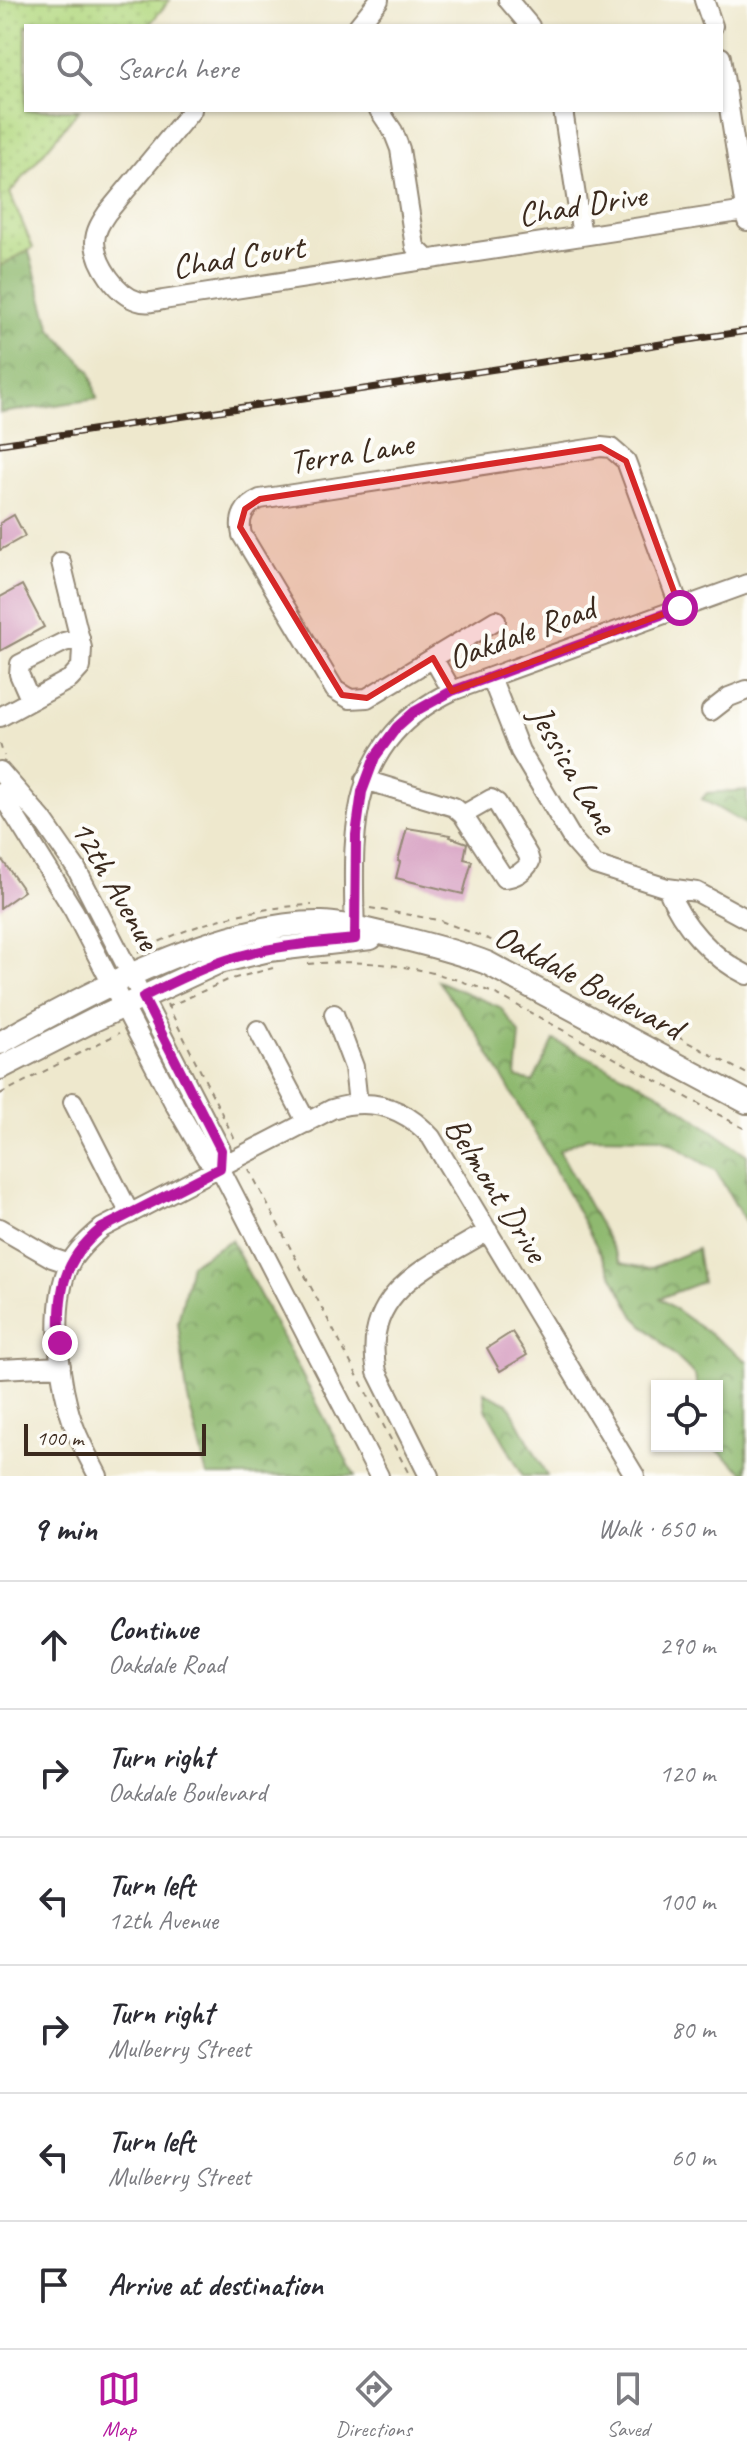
<!DOCTYPE html>
<html lang="en">
<head>
<meta charset="utf-8">
<style>
  :root { --surface:#fff; --page:#f7f7f7; --text:#2b2b33; --muted:#7c7c81; --line:#e1e1e2; --accent:#b5179e }
  body { margin:0; font-family:Caveat,sans-serif; background:var(--page); color:var(--text) }
  .controls { position:absolute; right:24px; bottom:24px; display:grid; overflow:hidden; border-radius:0px; box-shadow:0 2px 6px #0004 }
  .controls button { width:72px; height:72px; display:grid; place-items:center; padding:0; border:0; border-bottom:2px solid var(--line); background:var(--surface); color:var(--text); font:40px sans-serif }
  .scale { position:absolute; left:24px; bottom:20px; width:182px; box-sizing:border-box; padding-left:8px; border:4px solid #3b2a1e; border-top:0; font-size:22px; line-height:28px; white-space:nowrap; color:#3b2a1e; -webkit-text-stroke:6px #fdfcf7; paint-order:stroke }
  .stop { position:absolute; width:24px; height:24px; margin:-18px; border:6px solid #b5179e; border-radius:50%; background:#fff }
  .stop.end { background:#b5179e; border-color:#fff; box-shadow:0 2px 8px #0008 }
  .list { margin:0; padding:0; list-style:none }
  h2 { display:flex; justify-content:space-between; align-items:center; height:104px; margin:0; padding:0 32px; font-size:34px }
  h2 small { font-size:26px; font-weight:400; color:var(--muted) }
  .list li { display:grid; grid-template-columns:52px 1fr auto; gap:24px; align-items:center; box-sizing:border-box; height:128px; padding:0 32px; border-top:2px solid var(--line) }
  .list b { display:block; font-size:30px; white-space:nowrap }
  .list p { margin:0; font-size:26px; white-space:nowrap; color:var(--muted) }
  .list em { font-size:26px; font-style:normal; color:var(--muted) }
  .icon { flex:none; width:44px; height:44px; fill:none; stroke:currentColor; stroke-width:2; stroke-linecap:round; stroke-linejoin:round }
  .map { position:relative; flex:none; width:747px; height:1476px; overflow:hidden }
  .search { position:absolute; background:var(--surface); box-shadow:0 2px 6px #0004; left:24px; right:24px; top:24px; height:88px; display:flex; align-items:center; gap:20px; box-sizing:border-box; padding:0 28px; border-radius:0px; color:var(--muted); font-size:30px }
  .sheet { height:872px; background:var(--surface) }
  nav { display:flex; justify-content:space-around; align-items:center; box-sizing:border-box; height:112px; border-top:2px solid var(--line); background:var(--surface); font-size:22px; color:var(--muted) }
  nav a { display:grid; justify-items:center; gap:4px }
  nav .on { color:var(--accent) }
  .map>svg:first-child { display:block }
  .forest { fill:url(#forest-crowns); stroke:#657247; stroke-width:2 }
  .park { fill:url(#park-dots); stroke:#788250; stroke-width:2 }
  .building { fill:#d69ec1 }
  .lines { fill:none; stroke-linecap:round; stroke-linejoin:round }
  .minor-casing { stroke:#948976; stroke-width:22 }
  .major-casing { stroke:#948976; stroke-width:26 }
  .path { stroke:#948976; stroke-width:2; stroke-dasharray:6 6; stroke-linecap:butt }
  .minor { stroke:#fff; stroke-width:18 }
  .major { stroke:#fff; stroke-width:22 }
  .rail-casing { stroke:#3b2a1e; stroke-width:7 }
  .rail { stroke:#fdfcf7; stroke-width:4; stroke-dasharray:12; stroke-linecap:butt }
  .route { stroke:#b5179e; stroke-width:10 }
  .marked { fill:#d62828; fill-opacity:0.2; stroke:#d62828; stroke-width:6; stroke-linejoin:round }
  .labels { text-anchor:middle; stroke-width:8; stroke-linejoin:round; paint-order:stroke }
  .street-label { font-size:34px; fill:#3b2a1e; stroke:#fdfcf7 }
</style>
</head>
<body>
<div class="map">
<svg width="747" height="1476" viewBox="0 0 747 1476">
  <defs>
    <pattern id="forest-crowns" width="20" height="18" patternUnits="userSpaceOnUse" patternTransform="scale(2)"><rect width="20" height="18" fill="#8fb970"/><path d="M2 6a3 3 0 1 1 6 0M12 15a3 3 0 1 1 6 0" fill="none" stroke="#76975b"/></pattern>
    <pattern id="park-dots" width="8" height="8" patternUnits="userSpaceOnUse" patternTransform="scale(2)"><rect width="8" height="8" fill="#b4d982"/><path d="M2 2h.1M6 6h.1" fill="none" stroke="#9cba70" stroke-width="1.8" stroke-linecap="round"/></pattern>
  </defs>
  <rect width="100%" height="100%" fill="#fdfcf7"/>
  <filter id="ink" filterUnits="userSpaceOnUse"><feTurbulence type="fractalNoise" baseFrequency=".0125" numOctaves="2"/><feDisplacementMap in="SourceGraphic" scale="16" xChannelSelector="R" yChannelSelector="G"/><feConvolveMatrix kernelMatrix="1 2 1 2 8 2 1 2 1" color-interpolation-filters="sRGB"/></filter>
  <filter id="wash" filterUnits="userSpaceOnUse"><feTurbulence type="fractalNoise" baseFrequency=".006" numOctaves="4" result="noise"/><feDisplacementMap in="SourceGraphic" scale="32" xChannelSelector="R" yChannelSelector="G"/><feGaussianBlur stdDeviation="1.8" result="paint"/><feColorMatrix in="noise" values="0 0 0 0 0 0 0 0 0 0 0 0 0 0 0 0 0 1.4 0 .05"/><feComposite in="paint" operator="in"/></filter>
  <g filter="url(#wash)">
    <rect width="100%" height="100%" fill="#eee8cd"/>
    <path class="forest" d="M0,193L27,245L51,329L90,371L97,399L0,413Z
      M747,790V825L702,799L707,793Z
      M438,981L500,1007L520,1034L516,1077L533,1082L554,1040L656,1091L747,1155V1225L716,1171L662,1138L587,1137L559,1150L621,1263L649,1269L697,1249L702,1282L660,1298L747,1361V1475L712,1446H717V1386H697L695,1375L635,1317L539,1140L477,1033Z
      M231,1240L355,1476H207L187,1395L178,1322L191,1264Z
      M484,1392L508,1403L547,1476H523L486,1409Z"/>
    <path class="park" d="M0,0H170L148,26H26V110H79L10,193L33,248L0,266Z"/>
    <g id="blocks">
      <path class="building" d="M14,515L25,536L0,550V523Z
        M22,585L44,627L0,651V597Z
        M407,828L451,835L450,837L467,843L464,859L472,861L463,894L396,878L400,862L398,861Z
        M0,857L24,891L0,908Z
        M512,1332L527,1355L500,1371L487,1348Z"/>
    </g>
  </g>
  <g filter="url(#ink)">
    <use href="#blocks" fill-opacity="0" stroke="#948976" stroke-width="2"/>
    <g class="lines">
      <g class="minor-casing">
        <path id="minor" d="M508,0L530,26
          M704,0L713,26
          M358,26L379,0
          M721,57L747,221
          M192,110L107,213C101,222 95,231 95,242C96,264 117,295 138,301C146,304 154,302 163,300L746,211
          M379,110L393,131L400,149L415,247L428,260
          M563,110L582,236
          M496,620L367,698L350,699L335,690L242,535C238,518 244,506 260,499L601,447L611,448L626,461L680,608
          M433,658L452,691
          M491,677L520,751L573,840L595,865L667,888C682,925 712,958 747,975
          M30,699L19,674L20,664L64,642L80,638
          M711,711L729,697L747,690
          M0,717L70,679L81,667L82,648L61,562
          M0,771L42,819L76,868L221,1150L220,1168
          M365,780L454,807L463,815L504,878C515,877 525,871 530,862L528,855L497,803L491,799L463,815
          M0,792L74,911L175,1105L206,1158L220,1168L379,1476
          M667,888L697,892L747,919
          M355,939C353,834 343,744 452,691L747,584
          M334,1014L354,1067L358,1104
          M258,1030L307,1123
          M73,1102L130,1214
          M0,1228L52,1258L70,1264
          M0,1369L61,1366
          M98,1476C87,1454 74,1432 68,1407C58,1369 52,1301 69,1265C77,1250 89,1239 102,1228L332,1109C371,1097 404,1107 431,1137L635,1476
          M429,1476L377,1372C360,1291 430,1266 488,1231"/>
      </g>
      <g class="major-casing">
        <path id="major" d="M0,1043C86,994 222,921 322,923C347,924 369,931 394,936C426,944 456,951 487,963L747,1102
          M0,1068L96,1019L219,962L269,950L371,938"/>
      </g>
      <path class="path" d="M0,744L4,756
        M370,908L438,920L512,948L594,986L665,1030L747,1074
        M138,952C192,924 251,907 312,905
        M308,964C378,958 433,968 498,995L747,1130
        M167,1004L236,1142
        M167,1007L228,980L273,968
        M0,1094L119,1033
        M249,1169L410,1476"/>
      <use href="#minor" class="minor"/>
      <use href="#major" class="major"/>
      <g class="rail-casing">
        <path id="rail" d="M0,444L747,331"/>
      </g>
      <use href="#rail" class="rail"/>
    </g>
  </g>
  <g class="lines" filter="url(#ink)">
    <path class="route" d="M60,1343C59,1293 60,1262 102,1228L220,1168L221,1150L143,997C167,985 192,972 218,963C261,947 309,943 355,939L356,835L362,792L375,757L397,727L414,712L452,691L680,608"/>
  </g>
  <path class="marked" d="M601,447L626,461L680,608L452,691L433,658L367,698L342,695L240,527L245,509L260,499Z"/>
  <g class="labels">
    <g class="street-label">
      <text transform="translate(582 204) rotate(-9)" y="12">Chad Drive</text>
      <text transform="translate(238 256) rotate(-9)" y="12">Chad Court</text>
      <text transform="translate(351 452) rotate(-9)" y="12">Terra Lane</text>
      <text transform="translate(521 632) rotate(-20)" y="12">Oakdale Road</text>
      <text transform="translate(574 769) rotate(60)" y="12">Jessica Lane</text>
      <text transform="translate(116 884) rotate(60)" y="12">12th Avenue</text>
      <text transform="translate(589 981) rotate(28)" y="12">Oakdale Boulevard</text>
      <text transform="translate(497 1189) rotate(58)" y="12">Belmont Drive</text>
    </g>
  </g>
</svg>
<div class="controls">
<button><svg class="icon" aria-label="locate" viewBox="0 0 24 24"><circle cx="12" cy="12" r="6"/><path d="M12 2v4M12 18v4M2 12h4M18 12h4"/></svg></button>
</div>
<div class="scale">100 m</div>
<div class="stop" style="left:680px;top:608px"></div>
<div class="stop end" style="left:60px;top:1343px"></div>
<div class="search"><svg class="icon" aria-label="search" viewBox="0 0 24 24"><circle cx="10" cy="10" r="6"/><path d="M15 15l6 6"/></svg>Search here</div>
</div>
<section class="sheet">
<h2>9 min<small>Walk · 650 m</small></h2>
<ul class="list">
<li><svg class="icon" aria-label="ahead" viewBox="0 0 24 24"><path d="M12 20V5M6 11l6-6 6 6"/></svg><div><b>Continue</b><p>Oakdale Road</p></div><em>290 m</em></li>
<li><svg class="icon" aria-label="right" viewBox="0 0 24 24"><path d="M7 20v-9h11M14 6l5 5-5 5"/></svg><div><b>Turn right</b><p>Oakdale Boulevard</p></div><em>120 m</em></li>
<li><svg class="icon" aria-label="left" viewBox="0 0 24 24"><path d="M17 20v-9H6M10 6l-5 5 5 5"/></svg><div><b>Turn left</b><p>12th Avenue</p></div><em>100 m</em></li>
<li><svg class="icon" aria-label="right" viewBox="0 0 24 24"><path d="M7 20v-9h11M14 6l5 5-5 5"/></svg><div><b>Turn right</b><p>Mulberry Street</p></div><em>80 m</em></li>
<li><svg class="icon" aria-label="left" viewBox="0 0 24 24"><path d="M17 20v-9H6M10 6l-5 5 5 5"/></svg><div><b>Turn left</b><p>Mulberry Street</p></div><em>60 m</em></li>
<li><svg class="icon" aria-label="arrive" viewBox="0 0 24 24"><path d="M6 21V4h12l-3 4 3 4H6"/></svg><div><b>Arrive at destination</b></div></li>
</ul>
</section>
<nav>
<a class="on"><svg class="icon" aria-label="map" viewBox="0 0 24 24"><path d="M3 6l6-2 6 2 6-2v14l-6 2-6-2-6 2zM9 4v14M15 6v14"/></svg>Map</a>
<a><svg class="icon" aria-label="directions" viewBox="0 0 24 24"><path d="M12 3l9 9-9 9-9-9zM9 14v-3h6M13 9l2 2-2 2"/></svg>Directions</a>
<a><svg class="icon" aria-label="saved" viewBox="0 0 24 24"><path d="M7 4h10v16l-5-4-5 4z"/></svg>Saved</a>
</nav>
</body>
</html>
